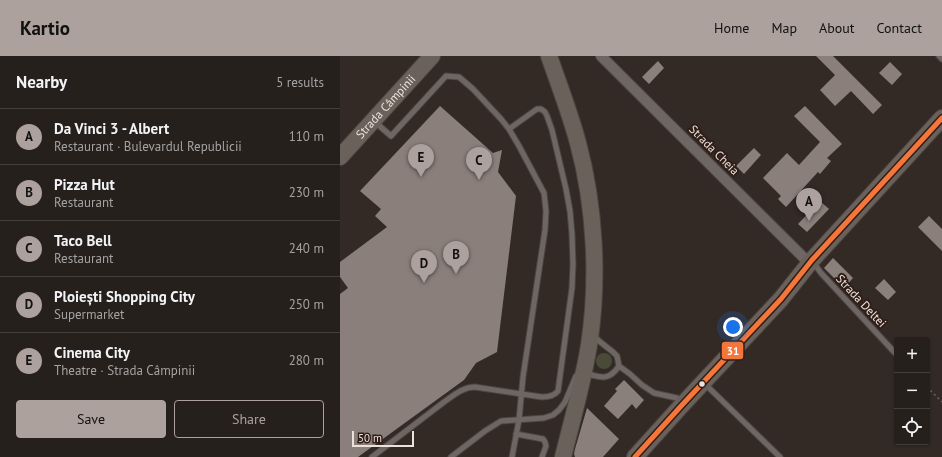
<!DOCTYPE html>
<html lang="en">
<head>
<meta charset="utf-8">
<style>
  :root { --surface:#26201c; --page:#322d29; --text:#f1f3f6; --muted:#a4a3a3; --line:#423e3b; --accent:#aca19c }
  body { margin:0; font-family:"PT Sans",sans-serif; background:var(--page); color:var(--text) }
  .controls { position:absolute; right:12px; bottom:12px; display:grid; overflow:hidden; border-radius:4px; box-shadow:0 1px 3px #0004 }
  .controls button { width:36px; height:36px; display:grid; place-items:center; padding:0; border:0; border-bottom:1px solid var(--line); background:var(--surface); color:var(--text); font:20px sans-serif }
  .scale { position:absolute; left:12px; bottom:10px; width:62px; box-sizing:border-box; padding-left:4px; border:2px solid #ede1dc; border-top:0; font-size:11px; line-height:14px; white-space:nowrap; color:#ede1dc; -webkit-text-stroke:3px #2f1e17; paint-order:stroke }
  .you { position:absolute; left:393px; top:271px; width:14px; height:14px; margin:-10px; border:3px solid #fff; border-radius:50%; background:#1a73e8; box-shadow:0 0 0 6px #1a73e833 }
  .badge { display:grid; place-items:center; width:26px; height:26px; border-radius:50%; background:var(--accent); color:#111; font-size:13px; font-weight:700 }
  .pin { position:absolute; translate:-50% -33px; filter:drop-shadow(0 1px 2px #0008) }
  .pin::after { content:''; position:absolute; top:21px; width:14px; height:12px; background:inherit; clip-path:polygon(0 0,100% 0,50% 100%) }
  .list { margin:0; padding:0; list-style:none }
  h2 { display:flex; justify-content:space-between; align-items:center; height:52px; margin:0; padding:0 16px; font-size:17px }
  h2 small { font-size:13px; font-weight:400; color:var(--muted) }
  .list li { display:grid; grid-template-columns:26px 1fr auto; gap:12px; align-items:center; box-sizing:border-box; height:56px; padding:0 16px; border-top:1px solid var(--line) }
  .list b { display:block; font-size:15px; white-space:nowrap }
  .list p { margin:0; font-size:13px; white-space:nowrap; color:var(--muted) }
  .list em { font-size:13px; font-style:normal; color:var(--muted) }
  .actions { display:flex; gap:8px; padding:12px 16px }
  .actions a { flex:1; padding:9px 0; border:1px solid var(--accent); border-radius:4px; text-align:center; font-size:14px; color:var(--accent) }
  .actions .main { background:var(--accent); color:#111 }
  .icon { flex:none; width:22px; height:22px; fill:none; stroke:currentColor; stroke-width:2; stroke-linecap:round; stroke-linejoin:round }
  .map { position:relative; flex:none; width:602px; height:401px; overflow:hidden }
  header { display:flex; align-items:center; gap:24px; box-sizing:border-box; height:56px; padding:0 20px; background:var(--accent); color:#111 }
  header strong { font-size:19px }
  nav { display:flex; gap:22px; margin-inline-start:auto; font-size:14px }
  main { display:flex }
  aside { flex:1; background:var(--surface) }
  .map>svg:first-child { display:block }
  .green { fill:#494b38 }
  .building { fill:#8a7f7b }
  .lines { fill:none; stroke-linecap:round; stroke-linejoin:round }
  .service-casing { stroke:#4d4541; stroke-width:7 }
  .minor-casing { stroke:#4d4541; stroke-width:12 }
  .primary-casing { stroke:#4d4541; stroke-width:18 }
  .path { stroke:#6a6360; stroke-width:1.5; stroke-dasharray:2 3; stroke-linecap:butt }
  .service { stroke:#6e6663; stroke-width:5 }
  .minor { stroke:#6e6663; stroke-width:10 }
  .primary { stroke:#69615a; stroke-width:16 }
  .bus-1-casing { stroke:#2f1e17; stroke-width:8 }
  .bus-1 { stroke:#f5763a; stroke-width:5 }
  .bus-dot { fill:#ede1dc; stroke:#2f1e17; stroke-width:1.5 }
  .labels { text-anchor:middle; stroke-width:4; stroke-linejoin:round; paint-order:stroke }
  .street-label { font-size:12px; fill:#ede1dc; stroke:#2f1e17 }
  .line-badge { stroke:#2f1e17; stroke-width:1.5 }
  .badge-label { font-size:11px; text-anchor:middle; font-weight:bold; fill:#fff }
</style>
</head>
<body>
<header>
<strong>Kartio</strong>
<nav><a>Home</a><a>Map</a><a>About</a><a>Contact</a></nav>
</header>
<main>
<aside>
<h2>Nearby<small>5 results</small></h2>
<ul class="list">
<li><span class="badge">A</span><div><b>Da Vinci 3 - Albert</b><p>Restaurant · Bulevardul Republicii</p></div><em>110 m</em></li>
<li><span class="badge">B</span><div><b>Pizza Hut</b><p>Restaurant</p></div><em>230 m</em></li>
<li><span class="badge">C</span><div><b>Taco Bell</b><p>Restaurant</p></div><em>240 m</em></li>
<li><span class="badge">D</span><div><b>Ploiești Shopping City</b><p>Supermarket</p></div><em>250 m</em></li>
<li><span class="badge">E</span><div><b>Cinema City</b><p>Theatre · Strada Câmpinii</p></div><em>280 m</em></li>
</ul>
<div class="actions"><a class="main">Save</a><a>Share</a></div>
</aside>
<div class="map">
<svg width="602" height="401" viewBox="0 0 602 401">
  <rect width="100%" height="100%" fill="#332a26"/>
  <path class="green" d="M256 305a8 8 0 1 1 16 0a8 8 0 1 1-16 0Z"/>
  <path class="building" d="M476,0H493L542,49L533,58L511,35L495,50L480,34L495,19Z
    M318,5L324,12L309,28L302,21Z
    M550,6L562,18L552,29L539,17Z
    M100,50L153,97L162,94L158,116L176,140L157,296L136,307L124,324L18,401H0V238L8,232L0,221V206L47,171L35,160L41,153L20,135Z
    M465,50L502,88L487,102L491,105L480,118L478,116L446,151L438,143L441,140L423,122L447,97L459,109L480,86L454,60Z
    M414,92L421,99L404,118L396,110Z
    M480,145L489,153L467,176L458,168Z
    M589,160L602,173V195L578,171Z
    M493,202L513,222L504,232L484,212Z
    M544,223L556,236L548,244L535,232Z
    M284,324L304,344L296,353L292,348L278,363L264,350L277,335L275,333Z
    M247,352L279,383L263,401H235L234,398L235,393Z"/>
  <g class="lines">
    <g class="service-casing">
      <path id="service" d="M599,0L602,3
        M35,66L51,80L106,20L119,21L133,33L161,63L169,73L179,90L204,137L206,155L205,174L183,321L179,364L172,401
        M473,206L481,217L557,299
        M279,310L290,318L302,329L314,337L337,342
        M245,317C261,322 269,325 279,310L277,300L273,296L259,285L254,280
        M365,328L440,401
        M176,378L203,383L205,386L206,390L202,401
        M32,401L104,346C114,339 123,331 135,331L202,341C209,341 214,340 218,335L232,232L233,208L232,178L230,155L226,133L212,74L207,60L205,56L201,53H197L169,73
        M111,401L145,375L161,365L204,362L213,359L219,354L225,346L236,320"/>
    </g>
    <g class="minor-casing">
      <path id="minor" d="M261,0L469,207"/>
    </g>
    <g class="primary-casing">
      <g id="primary">
        <path d="M209,0C219,29 230,57 238,87C255,150 259,224 249,289C243,327 232,364 223,401"/>
        <path id="s1" d="M0,101L92,0"/>
        <path d="M295,401L342,349L441,243L472,204L602,62"/>
      </g>
    </g>
    <path class="path" d="M587,331L602,346"/>
    <use href="#service" class="service"/>
    <use href="#minor" class="minor"/>
    <use href="#primary" class="primary"/>
    <g class="bus-1-casing">
      <path id="bus-1" d="M295,401L342,349L441,243L472,204L602,62"/>
    </g>
    <use href="#bus-1" class="bus-1"/>
  </g>
  <circle class="bus-dot" cx="362" cy="328" r="3.5"/>
  <g class="labels">
    <g class="street-label">
      <text dy="4" stroke="none"><textPath href="#s1" startOffset="68">Strada Câmpinii</textPath></text>
      <text transform="translate(374 94) rotate(45)" y="4">Strada Cheia</text>
      <text transform="translate(521 245) rotate(47)" y="4">Strada Deltei</text>
    </g>
  </g>
  <rect class="line-badge" x="381" y="285" width="23" height="19" rx="4" fill="#f5763a"/>
  <g class="badge-label">
    <text x="393" y="299">31</text>
  </g>
</svg>
<div class="controls">
<button>+</button>
<button>−</button>
<button><svg class="icon" aria-label="locate" viewBox="0 0 24 24"><circle cx="12" cy="12" r="6"/><path d="M12 2v4M12 18v4M2 12h4M18 12h4"/></svg></button>
</div>
<div class="scale">50 m</div>
<div class="you"></div>
<div class="pin badge" style="left:469px;top:165px">A</div>
<div class="pin badge" style="left:116px;top:218px">B</div>
<div class="pin badge" style="left:139px;top:124px">C</div>
<div class="pin badge" style="left:84px;top:227px">D</div>
<div class="pin badge" style="left:81px;top:121px">E</div>
</div>
</main>
</body>
</html>
